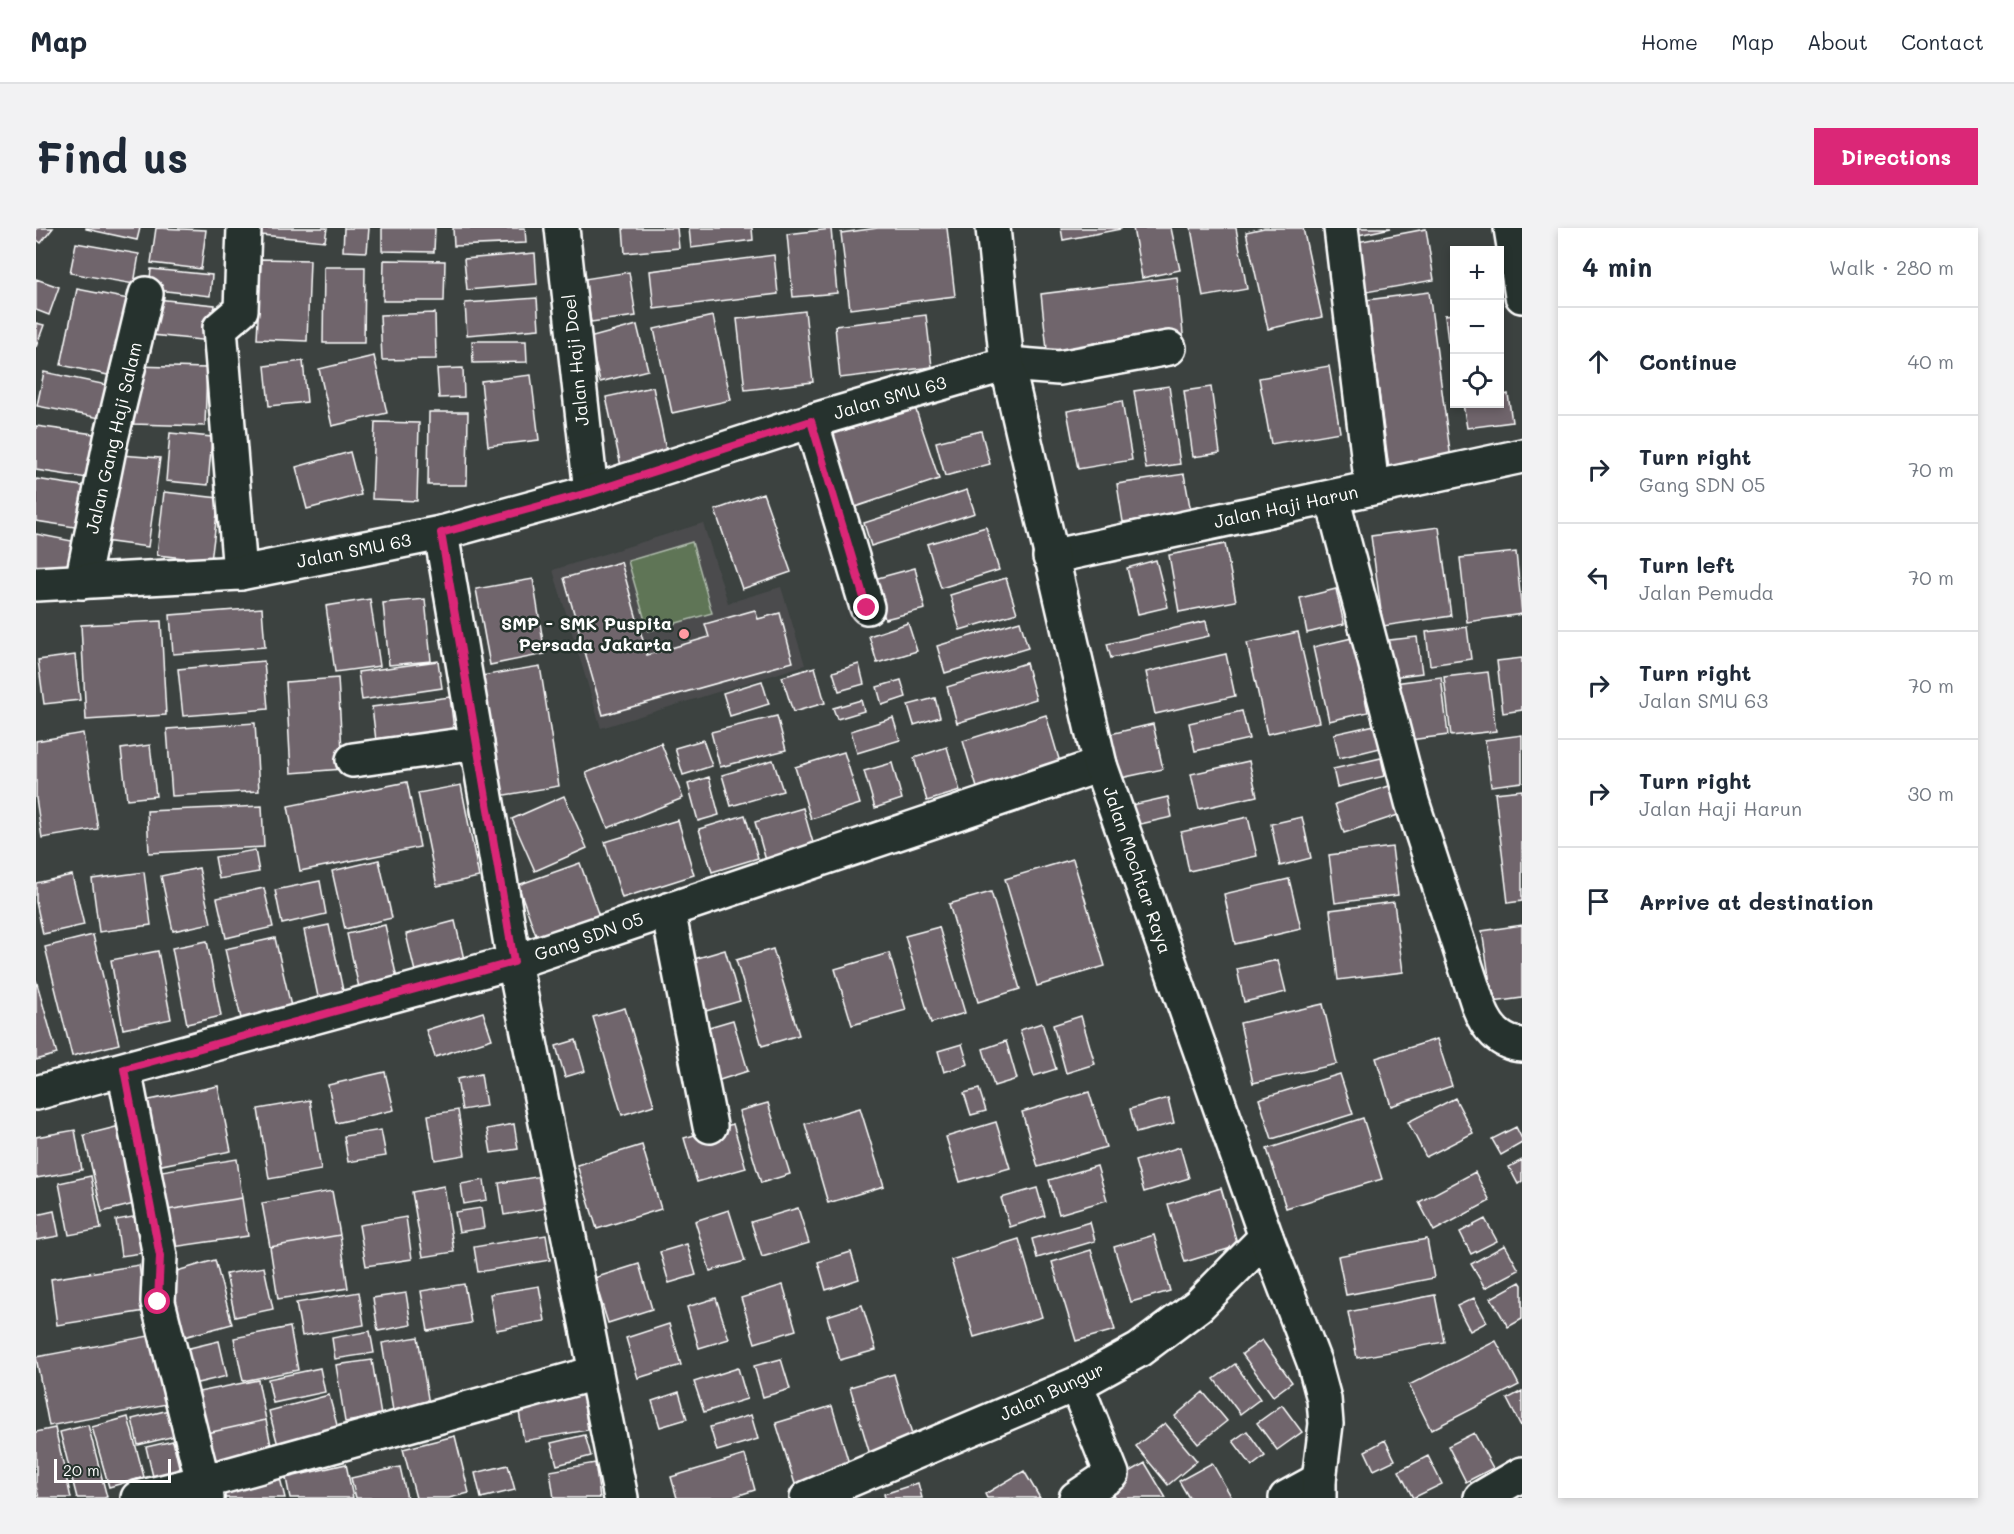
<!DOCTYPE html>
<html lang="en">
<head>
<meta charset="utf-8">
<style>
  :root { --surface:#fff; --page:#f2f2f3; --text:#1f2937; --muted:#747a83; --line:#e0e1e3; --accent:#db2777 }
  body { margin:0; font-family:Mali,sans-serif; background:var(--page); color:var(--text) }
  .controls { position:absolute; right:18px; top:18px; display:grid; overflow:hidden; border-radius:0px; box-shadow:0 3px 9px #0003 }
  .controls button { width:54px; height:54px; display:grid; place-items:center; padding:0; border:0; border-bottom:2px solid var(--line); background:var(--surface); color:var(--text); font:30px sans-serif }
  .scale { position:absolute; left:18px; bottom:15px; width:117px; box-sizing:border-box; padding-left:6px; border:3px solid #fff; border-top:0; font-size:16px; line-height:21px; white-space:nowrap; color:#fff; -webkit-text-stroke:4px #26332d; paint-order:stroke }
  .stop { position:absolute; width:18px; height:18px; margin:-14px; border:4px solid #db2777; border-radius:50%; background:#fff }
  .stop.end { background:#db2777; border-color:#fff; box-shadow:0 2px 6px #0008 }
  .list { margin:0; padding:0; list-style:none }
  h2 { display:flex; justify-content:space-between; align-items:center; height:78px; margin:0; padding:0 24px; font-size:26px }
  h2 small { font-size:20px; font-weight:400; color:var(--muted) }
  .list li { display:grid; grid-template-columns:39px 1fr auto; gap:18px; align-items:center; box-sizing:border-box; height:108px; padding:0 24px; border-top:2px solid var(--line) }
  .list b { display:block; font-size:22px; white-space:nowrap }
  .list p { margin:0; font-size:20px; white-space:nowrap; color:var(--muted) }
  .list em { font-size:20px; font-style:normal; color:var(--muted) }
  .icon { flex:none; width:33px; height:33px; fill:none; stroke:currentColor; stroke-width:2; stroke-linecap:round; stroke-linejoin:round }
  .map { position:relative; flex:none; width:1486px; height:1270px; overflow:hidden; border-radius:0px }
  header { display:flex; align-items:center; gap:36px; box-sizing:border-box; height:84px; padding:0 30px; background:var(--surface); border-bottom:2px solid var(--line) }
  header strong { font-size:28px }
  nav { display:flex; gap:33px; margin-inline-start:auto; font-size:21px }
  .intro { display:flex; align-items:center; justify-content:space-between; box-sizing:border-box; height:144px; padding:0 36px }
  h1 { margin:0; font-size:42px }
  .button { padding:15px 27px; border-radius:0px; background:var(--accent); color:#fff; font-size:21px; font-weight:700 }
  main { display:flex; gap:36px; padding:0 36px }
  aside { flex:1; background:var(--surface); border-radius:0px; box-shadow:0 3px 9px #0003 }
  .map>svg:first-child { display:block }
  .built { fill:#4b4c4d }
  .green { fill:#5e7457; stroke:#aebaab; stroke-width:1.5 }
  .building { fill:#6f656c; stroke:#fff; stroke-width:1.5 }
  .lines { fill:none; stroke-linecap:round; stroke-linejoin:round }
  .minor-casing { stroke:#fff; stroke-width:38 }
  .tertiary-casing { stroke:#fff; stroke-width:38 }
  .minor { stroke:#26332d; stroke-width:33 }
  .tertiary { stroke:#26332d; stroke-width:33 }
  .route { stroke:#db2777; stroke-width:8 }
  .poi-dot { fill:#ff9aa2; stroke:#26332d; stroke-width:2 }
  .labels { text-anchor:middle; stroke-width:5; stroke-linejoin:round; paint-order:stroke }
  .street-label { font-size:18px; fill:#fff; stroke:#26332d }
  .poi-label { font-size:18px; font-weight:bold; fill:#fff; stroke:#26332d; text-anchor:end }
</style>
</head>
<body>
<header>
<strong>Map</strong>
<nav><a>Home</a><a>Map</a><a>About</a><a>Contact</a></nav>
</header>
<div class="intro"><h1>Find us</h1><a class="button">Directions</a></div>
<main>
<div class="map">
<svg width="1486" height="1270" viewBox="0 0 1486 1270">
  <rect width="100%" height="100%" fill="#3c4240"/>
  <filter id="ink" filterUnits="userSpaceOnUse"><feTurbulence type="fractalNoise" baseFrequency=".0167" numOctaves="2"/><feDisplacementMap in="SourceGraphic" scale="12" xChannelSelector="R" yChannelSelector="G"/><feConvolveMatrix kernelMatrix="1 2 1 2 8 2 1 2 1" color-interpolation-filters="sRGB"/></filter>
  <g filter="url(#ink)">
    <path class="built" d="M667,295L692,375L745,359L769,437L565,500L517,342Z"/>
    <path class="green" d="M656,314L676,385L612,403L592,333Z"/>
    <path class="building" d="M0,0H17L5,15L0,11Z
      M50,0H104L101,12L50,1Z
      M120,0L170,2L165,41L115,35Z
      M226,0H291L289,13L225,7Z
      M308,0H333L331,24L307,23Z
      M346,0H399L398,24L346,23Z
      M417,0H489L490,15L418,18Z
      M587,0H641L643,20L589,25Z
      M653,0H716L717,12L655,20Z
      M842,0H911L919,68L814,81L805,5Z
      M1025,0H1085V1L1027,12Z
      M1097,0H1135L1144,42L1106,50Z
      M1155,0H1200L1211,61L1167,69Z
      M1228,0H1267L1286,89L1232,101L1210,4Z
      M1311,0H1355L1313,9Z
      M795,1L801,65L757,69L751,6Z
      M1390,1L1398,52L1319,66L1310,16Z
      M40,15L103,26L98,56L34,45Z
      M499,25L501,56L431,62L428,31Z
      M738,27L742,66L618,81L614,43Z
      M225,31L274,32L271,113L221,111Z
      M348,32L409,33L408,73H347Z
      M288,39H329L328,115H287Z
      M115,41L176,47L174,68L113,61Z
      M593,44L600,88L555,94L548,51Z
      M1141,49L1148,115L1012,131L1005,66Z
      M0,51L23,59L13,87L0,82Z
      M41,61L103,73L86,150L25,137Z
      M1393,64L1416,239L1354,248L1331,72Z
      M501,70L503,101L431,107L429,75Z
      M120,71L179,77L175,113L116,107Z
      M769,83L777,154L709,162L701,91Z
      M399,85L400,131L346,132L344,87Z
      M1418,86V113L1412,114L1409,87Z
      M890,87L896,139L804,150L799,98Z
      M677,88L695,172L636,185L618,101Z
      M0,95L8,97L0,119Z
      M601,97L612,142L564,154L553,110Z
      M436,113H490L491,134L437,135Z
      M338,128L351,185L296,198L283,141Z
      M267,133L271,174L233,178L229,138Z
      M98,138L171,140L169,198L96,196Z
      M1293,138L1304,204L1235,216L1223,150Z
      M427,140L428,169L403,170L401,141Z
      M8,144L71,157L64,190L1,178Z
      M495,147L503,212L452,218L445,153Z
      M1133,158L1144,236L1110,241L1098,163Z
      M617,159L632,232L586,243L570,169Z
      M1175,159L1184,225L1157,229L1148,163Z
      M1472,166L1476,194L1431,200L1427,176H1464V168Z
      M1086,173L1096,232L1042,241L1031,183Z
      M879,179L903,251L819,279L795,207Z
      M393,184H432L431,257H392Z
      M339,194L383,195L381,273L336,271Z
      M0,198L58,206L51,250L0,242Z
      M945,203L954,236L909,248L900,214Z
      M134,205L176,209L172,257L130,253Z
      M314,224L325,267L271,281L260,239Z
      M84,227L124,230L112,319L68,313Z
      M1148,246L1155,284L1087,294L1081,256Z
      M0,251L52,259L45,300L0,293Z
      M931,262L939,285L835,318L828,295Z
      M128,264L183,270L175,333L121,327Z
      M727,265L755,344L706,361L679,282Z
      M950,299L963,342L905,360L891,316Z
      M1403,299L1415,388L1347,398L1335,308Z
      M0,306L41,314L34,351L0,344Z
      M1189,316L1200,373L1143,384L1133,327Z
      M1480,324L1486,386L1431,394L1424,330Z
      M1120,332L1132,379L1102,386L1091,340Z
      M585,334L611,427L673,409L669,396L719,382L722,391L744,385L757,434L567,487L528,350Z
      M879,340L889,381L849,391L838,351Z
      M970,350L981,385L924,402L914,367Z
      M497,351L509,426L454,437L440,361Z
      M1300,361L1308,396L1271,405L1264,370Z
      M334,371L344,438L299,444L290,378Z
      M389,371L395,433L353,437L347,375Z
      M226,380L229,419L137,426L134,387Z
      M125,393L130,487L50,492L45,397Z
      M984,393L992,420L909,445L901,418Z
      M1170,393L1173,408L1075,430L1071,416Z
      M872,395L881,423L841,435L833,408Z
      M1431,399L1435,431L1394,437L1390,404Z
      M1262,404L1283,494L1231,506L1211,415Z
      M1381,409L1386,445L1349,450L1344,413Z
      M1316,410L1332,484L1293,493L1277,419Z
      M1190,426L1199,468L1119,486L1110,444Z
      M39,427L44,472L8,476L2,432Z
      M1486,430V482L1467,485L1461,433Z
      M228,433L232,481L147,488L142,441Z
      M402,433L406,460L326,472L322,444Z
      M990,435L1000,471L921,495L911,459Z
      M823,436L828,456L803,463L797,444Z
      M504,438L523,558L463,568L445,448Z
      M779,439L789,475L757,484L746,449Z
      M1452,444L1460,503L1415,508L1408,449Z
      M1405,449L1412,507L1366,513L1358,455Z
      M302,450L307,541L255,545L250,454Z
      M865,452L870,469L846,477L841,459Z
      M726,453L733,476L694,488L687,465Z
      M414,469L419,510L341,521L336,479Z
      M899,470L904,489L878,497L872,477Z
      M825,472L828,483L801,491L797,480Z
      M1206,483L1213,511L1159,523L1153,495Z
      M1010,487L1025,538L942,563L927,513Z
      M741,488L750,522L684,539L675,504Z
      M857,490L864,512L821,525L815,503Z
      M219,495L223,563L136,568L131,501Z
      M1117,496L1127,541L1080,551L1070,507Z
      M1339,497L1344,520L1303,530L1298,506Z
      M47,505L62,601L6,610L0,570V513Z
      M1486,507V554L1455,558L1449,512Z
      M667,512L676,538L647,547L639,520Z
      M625,515L647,570L572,600L550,545Z
      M114,517L120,568L91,571L85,521Z
      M911,519L924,563L891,573L878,530Z
      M808,524L824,576L775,591L759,539Z
      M1345,530L1349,548L1301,559L1297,541Z
      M737,532L747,563L695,578L686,547Z
      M1213,533L1221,568L1163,581L1155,546Z
      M856,535L866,571L839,580L828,543Z
      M673,549L683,587L662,593L652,556Z
      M371,554L384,619L264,643L252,578Z
      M1362,555L1371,584L1308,605L1299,576Z
      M425,557L443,649L401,658L382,565Z
      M1486,562V673L1472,675L1459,565Z
      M528,568L551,620L499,643L476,591Z
      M1132,569L1136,589L1100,597L1096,577Z
      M226,578L228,619L113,625L111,583Z
      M767,580L781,629L733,643L719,594Z
      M709,587L722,630L676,644L663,601Z
      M1212,589L1221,628L1153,643L1145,604Z
      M1266,589L1275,630L1244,638L1235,596Z
      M642,592L658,647L586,670L569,614Z
      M1356,619L1362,667L1299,675L1293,627Z
      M219,622L223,644L183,651L179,629Z
      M1037,631L1069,738L1001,758L969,651Z
      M343,632L356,690L309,701L296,643Z
      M544,635L564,691L502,713L482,657Z
      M163,640L175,695L137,703L125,648Z
      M108,644L115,697L63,704L56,651Z
      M36,647L48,697L7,706L0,674V655Z
      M1253,651L1265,701L1199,716L1188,666Z
      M284,653L290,686L246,696L239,662Z
      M228,660L237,699L190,710L181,670Z
      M955,664L984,761L942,774L913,676Z
      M1358,674L1367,744L1302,752L1294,682Z
      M419,693L430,740L381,752L370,706Z
      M293,697L309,772L284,778L268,702Z
      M349,697L362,755L324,764L311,706Z
      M1486,697V770L1457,774L1446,703Z
      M903,699L929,785L895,795L869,708Z
      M57,707L83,816L36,828L9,719Z
      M239,710L257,787L207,799L189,721Z
      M171,713L185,788L151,796L136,720Z
      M737,721L763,807L726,818L700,732Z
      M689,722L704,773L663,785L648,734Z
      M122,723L135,791L87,801L75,732Z
      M853,725L870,782L816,797L799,741Z
      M1242,732L1250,764L1208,774L1201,741Z
      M0,752L21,826L0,832Z
      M1287,776L1301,836L1217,855L1204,795Z
      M589,780L618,877L586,887L557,789Z
      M447,784L456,811L399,829L390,802Z
      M1045,788L1059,836L1030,845L1017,797Z
      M697,792L712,843L671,856L656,804Z
      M1006,795L1020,841L998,848L984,802Z
      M1401,811L1416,858L1355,878L1340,830Z
      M540,812L549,843L529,849L520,818Z
      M970,813L981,851L958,858L947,821Z
      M926,816L932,836L908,844L902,823Z
      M349,844L358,882L300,895L292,857Z
      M445,846L450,878L426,882L421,851Z
      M1304,846L1317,886L1236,911L1223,871Z
      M182,858L195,923L116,939L103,874Z
      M943,861L950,883L935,887L928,865Z
      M1053,864L1070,919L1002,939L986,884Z
      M1132,870L1138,895L1100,905L1094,881Z
      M1419,870L1437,905L1390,929L1372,894Z
      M274,872L285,942L233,951L222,881Z
      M732,875L754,946L725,955L703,883Z
      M824,880L848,958L792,975L769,896Z
      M422,882L429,927L399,932L392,887Z
      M1327,890L1346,951L1250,980L1231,921Z
      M960,894L974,940L924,954L910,909Z
      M92,896L110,973L66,984L48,907Z
      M478,896L482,921L455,925L451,901Z
      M697,896L710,940L661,954L648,910Z
      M1480,899L1486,911V915L1465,927L1456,911Z
      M39,902L46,942L0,950V909Z
      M345,902L350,928L312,934L308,908Z
      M606,917L625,981L561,1001L541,937Z
      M1144,919L1153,950L1108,964L1099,933Z
      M201,931L206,970L125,983L119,944Z
      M1486,932V953L1482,956L1473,939Z
      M1061,938L1071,972L1023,986L1013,952Z
      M1439,944L1454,973L1398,1003L1383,974Z
      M55,948L65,1001L33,1007L23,955Z
      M506,948L511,980L468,987L463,955Z
      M448,952L451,972L428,976L425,956Z
      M408,958L418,1024L387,1029L376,964Z
      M1001,960L1009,988L974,999L965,970Z
      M1185,960L1202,1018L1149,1034L1132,976Z
      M296,963L304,1007L234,1019L226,975Z
      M206,970L212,1008L130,1020L125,983Z
      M445,980L448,1000L423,1004L419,984Z
      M762,980L773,1015L726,1029L715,994Z
      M693,982L709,1033L674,1043L659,993Z
      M18,983L23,1008L0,1012V987Z
      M113,986L119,1023L85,1028L80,992Z
      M370,989L376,1031L330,1038L323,997Z
      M1449,991L1461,1013L1435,1026L1424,1004Z
      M1054,994L1059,1013L1001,1030L996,1011Z
      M304,1007L312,1060L242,1071L234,1019Z
      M510,1007L514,1032L442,1044L438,1019Z
      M1118,1007L1134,1063L1095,1074L1078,1019Z
      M983,1011L1006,1089L938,1109L915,1032Z
      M1391,1011L1398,1050L1310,1067L1302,1028Z
      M651,1016L660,1047L633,1055L624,1024Z
      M1469,1017L1483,1042L1449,1060L1435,1036Z
      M1055,1022L1079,1102L1040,1113L1016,1034Z
      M815,1024L823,1051L790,1062L782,1034Z
      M179,1032L196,1096L144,1110L127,1047Z
      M603,1036L616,1081L572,1095L558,1050Z
      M103,1037L109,1083L21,1097L15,1051Z
      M228,1039L237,1081L199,1089L190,1046Z
      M1484,1054L1486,1057V1091L1472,1099L1455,1070Z
      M428,1056L435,1095L392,1103L385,1063Z
      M747,1057L760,1102L719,1115L705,1070Z
      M503,1058L509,1093L460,1102L454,1066Z
      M323,1064L328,1097L266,1108L260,1075Z
      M370,1065L375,1097L342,1103L337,1070Z
      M1399,1067L1408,1114L1321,1130L1312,1084Z
      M680,1070L693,1111L663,1120L651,1079Z
      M1438,1070L1451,1094L1434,1103L1421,1078Z
      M826,1077L840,1122L804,1132L791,1088Z
      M633,1096L645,1137L602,1150L590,1110Z
      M254,1099L262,1142L207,1153L198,1110Z
      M334,1103L338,1125L299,1131L296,1110Z
      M118,1107L131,1176L13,1198L0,1129Z
      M382,1109L394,1183L358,1189L346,1115Z
      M1226,1112L1256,1154L1237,1168L1206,1126Z
      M183,1113L191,1148L149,1158L141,1123Z
      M1460,1113L1483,1157L1395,1202L1373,1157Z
      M745,1131L754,1161L727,1169L718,1138Z
      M336,1132L345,1188L309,1194L300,1137Z
      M1199,1136L1224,1171L1204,1186L1178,1151Z
      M284,1140L289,1164L237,1175L232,1151Z
      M702,1140L711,1171L668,1184L658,1154Z
      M858,1146L879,1217L835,1230L814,1159Z
      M222,1152L230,1192L162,1207L153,1166Z
      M546,1161L552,1202L488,1213L481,1172Z
      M1486,1163V1200L1471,1171Z
      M643,1164L651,1191L624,1199L616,1173Z
      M1167,1164L1191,1193L1162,1216L1139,1188Z
      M293,1167L305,1212L245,1229L233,1183Z
      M1246,1177L1266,1204L1241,1222L1221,1195Z
      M796,1178L814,1239L759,1256L740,1195Z
      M137,1181L143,1207L102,1217L96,1191Z
      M715,1187L722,1211L681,1223L674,1199Z
      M92,1189L108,1249L73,1259L56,1199Z
      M230,1192L238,1233L170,1247L162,1207Z
      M1129,1195L1161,1233L1132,1257L1100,1218Z
      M52,1197L71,1269L68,1270H41L24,1204Z
      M19,1200L35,1270H3L0,1258V1204Z
      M1211,1203L1229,1228L1216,1238L1197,1213Z
      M1438,1205L1457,1240L1430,1254L1412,1218Z
      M549,1207L555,1228L521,1237L515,1215Z
      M419,1208L433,1265L413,1270H380L367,1221Z
      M1349,1212L1359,1232L1338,1242L1329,1223Z
      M137,1213L146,1251L119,1257L110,1219Z
      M709,1227L719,1262L694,1270H641L635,1249Z
      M1392,1228L1406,1256L1377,1270L1363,1243Z
      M559,1235L564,1270H518L514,1243Z
      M1109,1235L1130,1270H1079L1071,1257Z
      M1176,1235L1196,1270H1153L1143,1253Z
      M310,1236L317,1270H254L250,1250Z
      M472,1237L479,1262L445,1270L439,1245Z
      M364,1239L371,1270H320L315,1250Z
      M988,1243L1004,1270H951L949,1266Z
      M243,1246L249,1270H176L174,1264Z
      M882,1255L886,1270H849L848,1266Z"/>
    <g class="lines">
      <g class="minor-casing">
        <path id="minor" d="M526,0L555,264
          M1305,0L1336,260
          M1475,0L1486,68
          M971,136L1023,140L1133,120
          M775,193L831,379
          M1296,269L1376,574L1443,779C1450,798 1464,816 1486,817
          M405,305L478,734L585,1270
          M1014,329L1486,228
          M204,345L184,100L205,82L208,0
          M46,354L75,211L110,66
          M317,532L441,515
          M632,682L674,898
          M88,841L124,1028L122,1074L171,1270
          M0,865L478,734L1064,537
          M102,1270L167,1254L559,1145
          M771,1270L1045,1154L1103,1122L1163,1077L1230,1009
          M1040,1270L1076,1246L1040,1156
          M1250,1270L1283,1252
          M1445,1270L1486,1246"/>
      </g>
      <g class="tertiary-casing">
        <path id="tertiary" d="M957,0L971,136L1064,537L1230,1009L1278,1134L1288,1171L1290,1196L1283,1252V1270
          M0,356L204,345L405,305L555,264L775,193L971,136"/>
      </g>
      <use href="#minor" class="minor"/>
      <use href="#tertiary" class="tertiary"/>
    </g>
  </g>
  <g class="lines" filter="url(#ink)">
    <path class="route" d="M122,1074L124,1028L88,841L478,734L405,305L555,264L775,193L831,380"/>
  </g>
  <circle class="poi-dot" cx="648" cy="406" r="6"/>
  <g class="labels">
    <g class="street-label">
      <text transform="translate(540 132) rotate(-96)" y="6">Jalan Haji Doel</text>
      <text transform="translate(854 170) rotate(-16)" y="6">Jalan SMU 63</text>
      <text transform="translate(78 210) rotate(-77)" y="6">Jalan Gang Haji Salam</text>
      <text transform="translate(1250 279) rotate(-12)" y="6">Jalan Haji Harun</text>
      <text transform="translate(318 323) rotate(-11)" y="6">Jalan SMU 63</text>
      <text transform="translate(1101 642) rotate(71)" y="6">Jalan Mochtar Raya</text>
      <text transform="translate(553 709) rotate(-19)" y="6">Gang SDN 05</text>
      <text transform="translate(1016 1164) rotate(-25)" y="6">Jalan Bungur</text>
    </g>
    <g class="poi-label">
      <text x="636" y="402">SMP - SMK Puspita<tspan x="636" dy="21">Persada Jakarta</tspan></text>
    </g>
  </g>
</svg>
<div class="controls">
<button>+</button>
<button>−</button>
<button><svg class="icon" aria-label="locate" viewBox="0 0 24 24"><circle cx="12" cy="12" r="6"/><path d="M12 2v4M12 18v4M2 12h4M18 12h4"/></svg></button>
</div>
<div class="scale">20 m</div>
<div class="stop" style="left:122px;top:1074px"></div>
<div class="stop end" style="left:831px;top:380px"></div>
</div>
<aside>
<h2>4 min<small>Walk · 280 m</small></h2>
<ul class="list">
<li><svg class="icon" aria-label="ahead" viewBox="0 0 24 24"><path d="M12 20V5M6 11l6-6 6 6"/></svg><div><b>Continue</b></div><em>40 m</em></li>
<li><svg class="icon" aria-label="right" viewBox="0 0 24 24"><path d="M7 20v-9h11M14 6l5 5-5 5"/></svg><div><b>Turn right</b><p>Gang SDN 05</p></div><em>70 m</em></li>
<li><svg class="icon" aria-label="left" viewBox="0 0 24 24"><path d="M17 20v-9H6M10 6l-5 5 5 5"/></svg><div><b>Turn left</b><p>Jalan Pemuda</p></div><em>70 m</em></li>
<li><svg class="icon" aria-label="right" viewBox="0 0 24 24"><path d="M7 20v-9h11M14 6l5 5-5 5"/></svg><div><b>Turn right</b><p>Jalan SMU 63</p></div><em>70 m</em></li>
<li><svg class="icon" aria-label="right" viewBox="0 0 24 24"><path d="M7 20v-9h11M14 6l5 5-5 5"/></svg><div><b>Turn right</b><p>Jalan Haji Harun</p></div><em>30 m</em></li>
<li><svg class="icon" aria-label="arrive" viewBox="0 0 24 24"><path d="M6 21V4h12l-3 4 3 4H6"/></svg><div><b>Arrive at destination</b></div></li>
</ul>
</aside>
</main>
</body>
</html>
